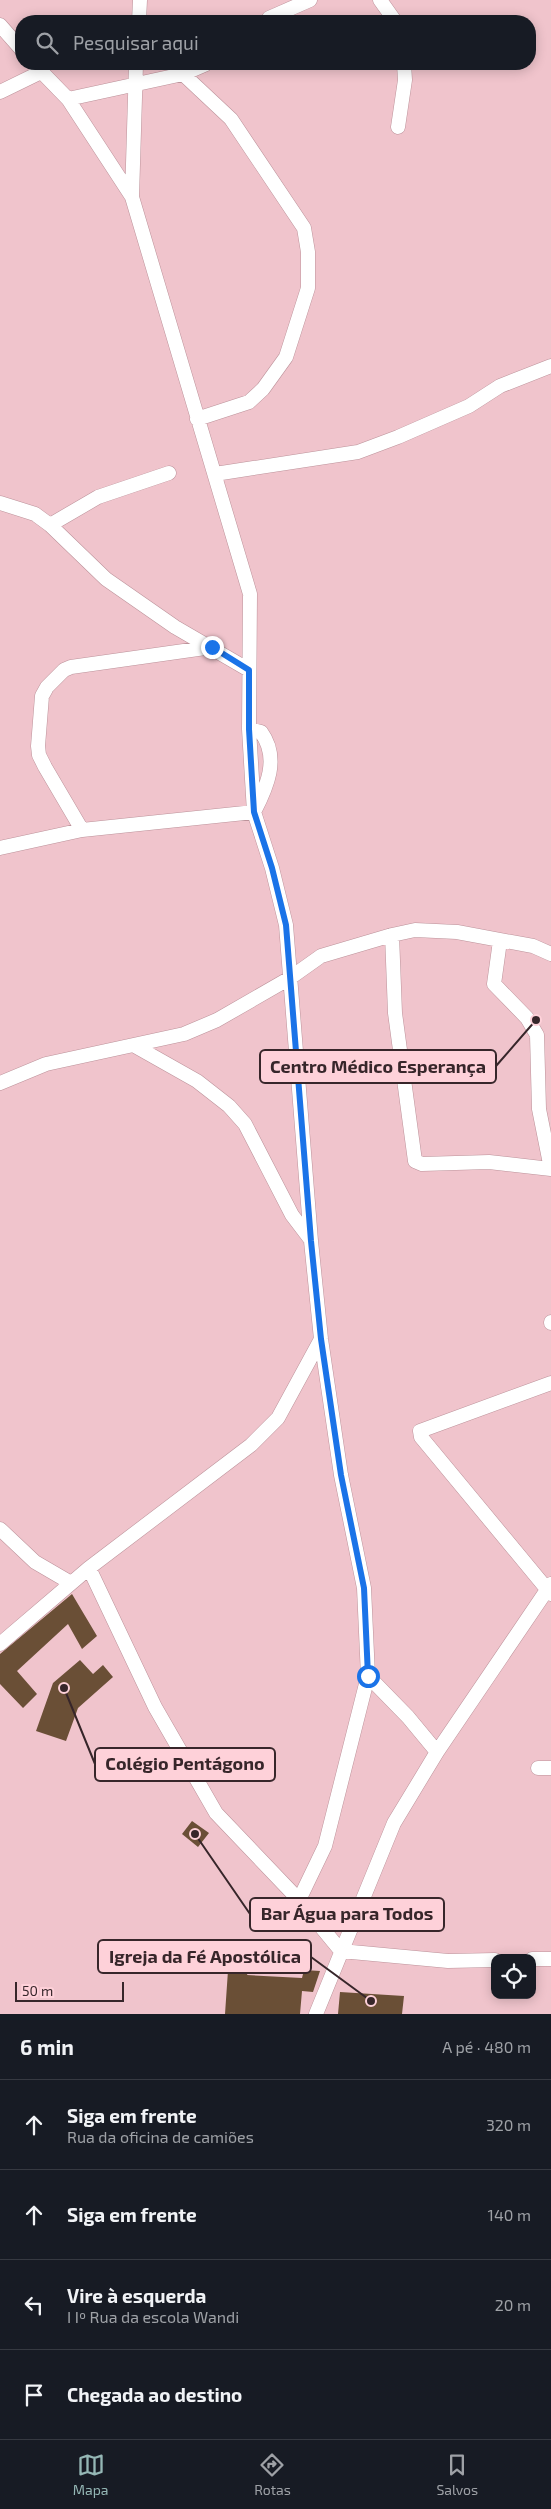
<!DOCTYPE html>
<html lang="pt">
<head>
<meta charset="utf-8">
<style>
  :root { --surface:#171b24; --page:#20242c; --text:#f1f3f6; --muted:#9ea1a6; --line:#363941; --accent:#95b7b5 }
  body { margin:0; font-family:"Exo 2",sans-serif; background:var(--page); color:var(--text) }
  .controls { position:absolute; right:15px; bottom:15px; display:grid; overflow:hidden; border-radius:10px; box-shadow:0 2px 12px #0003 }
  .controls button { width:45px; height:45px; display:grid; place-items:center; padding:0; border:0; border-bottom:1px solid var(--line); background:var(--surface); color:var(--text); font:25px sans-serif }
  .scale { position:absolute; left:15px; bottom:12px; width:109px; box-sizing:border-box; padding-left:5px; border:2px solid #37262a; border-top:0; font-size:14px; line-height:18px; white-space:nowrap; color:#37262a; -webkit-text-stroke:4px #fed1d9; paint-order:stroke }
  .stop { position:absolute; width:15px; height:15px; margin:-11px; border:4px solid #1a73e8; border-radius:50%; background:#fff }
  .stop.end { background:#1a73e8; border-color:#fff; box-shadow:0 1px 5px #0008 }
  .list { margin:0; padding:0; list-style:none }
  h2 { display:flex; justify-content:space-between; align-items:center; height:65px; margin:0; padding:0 20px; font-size:21px }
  h2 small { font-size:16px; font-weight:400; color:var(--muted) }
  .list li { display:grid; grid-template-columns:32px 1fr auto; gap:15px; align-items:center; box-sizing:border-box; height:90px; padding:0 20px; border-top:1px solid var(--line) }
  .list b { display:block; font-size:19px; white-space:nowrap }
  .list p { margin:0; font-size:16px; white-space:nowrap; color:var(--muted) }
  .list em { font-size:16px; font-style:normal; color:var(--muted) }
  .icon { flex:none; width:28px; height:28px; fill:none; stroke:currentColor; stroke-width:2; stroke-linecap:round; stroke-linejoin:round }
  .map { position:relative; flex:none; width:551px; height:2014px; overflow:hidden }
  .search { position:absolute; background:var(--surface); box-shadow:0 2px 12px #0003; left:15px; right:15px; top:15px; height:55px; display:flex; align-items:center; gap:12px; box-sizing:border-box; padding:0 18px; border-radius:20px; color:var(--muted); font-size:19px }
  .sheet { height:425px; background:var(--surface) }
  nav { display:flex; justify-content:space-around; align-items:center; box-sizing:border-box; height:70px; border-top:1px solid var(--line); background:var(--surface); font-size:14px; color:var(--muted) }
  nav a { display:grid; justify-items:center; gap:2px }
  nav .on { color:var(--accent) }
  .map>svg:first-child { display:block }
  .building { fill:#6a4f36 }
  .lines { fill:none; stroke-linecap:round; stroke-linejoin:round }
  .street-casing { stroke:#bc929a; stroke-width:15 }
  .street { stroke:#fff; stroke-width:14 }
  .route { stroke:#1a73e8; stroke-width:6 }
  .leader { fill:none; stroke:#37262a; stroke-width:2 }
  .callout-dot { fill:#37262a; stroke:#fed1d9; stroke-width:2 }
  .callout { fill:#fed1d9; stroke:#37262a; stroke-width:2 }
  .callout-label { font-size:18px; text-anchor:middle; font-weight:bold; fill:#37262a }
</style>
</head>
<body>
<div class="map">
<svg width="551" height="2014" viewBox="0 0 551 2014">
  <rect width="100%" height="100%" fill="#f0c4cc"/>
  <path class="building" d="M72,1594L97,1636L82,1649L68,1624L17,1671L37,1694L23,1708L0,1684V1654Z
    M80,1660L93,1674L103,1665L113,1677L78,1708L66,1741L36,1731L53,1683Z
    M192,1821L209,1833L198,1847L182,1834Z
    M229,1956L251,1965L247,1975L302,1978L304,1970L320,1971L313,1992L302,1991L300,2014H225Z
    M340,1992L404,1996L402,2014H338Z"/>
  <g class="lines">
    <g class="street-casing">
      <path id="street" d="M380,0L395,21
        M269,18L310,0
        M139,21L140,0
        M0,25L21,49
        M34,64L68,99L132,197
        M136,64L132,197L250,594L249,729L254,812L272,868L286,925L311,1241L321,1339L341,1475L364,1588L368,1676L325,1846L299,1900
        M183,74L231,119L304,228L308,252V288L286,357L263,389L249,402L197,419
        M0,92L41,72
        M68,99L183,74L206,64
        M398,127L405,80L404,64
        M215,474L358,452L398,437L469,406L500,386L551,366
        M0,503L35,514L50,525L106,579L175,627L249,670
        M50,525L98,497L169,473
        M82,830L45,767L39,755L38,746L42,696L47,687L64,670L71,667L212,647
        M0,848L82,830L254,812C267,787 280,758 261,732L249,729
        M392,935L395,1013L415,1161L422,1164L489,1162L551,1169
        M500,941L494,984L527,1018L537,1035L539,1109L551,1169
        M135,1046L197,1081L229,1106L245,1124L292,1215L311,1240
        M0,1083L46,1064L184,1034L217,1020L290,978L321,956L392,935L415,930L457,932L533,946L551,954
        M551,1322V1323
        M551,1383L420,1431L421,1437L551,1594
        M0,1529L35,1562L71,1583
        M89,1568L155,1707L216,1813L299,1900L341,1951L448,1961L495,1960
        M0,1644L89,1568L251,1445L278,1418L321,1339
        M368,1676L408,1717L437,1752
        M538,1768H551
        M532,1959H551
        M316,2014L394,1823L437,1752L551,1584"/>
    </g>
    <use href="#street" class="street"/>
  </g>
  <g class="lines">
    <path class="route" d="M212,647L249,670V729L254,812L272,868L286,925L311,1241L321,1339L341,1475L364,1588L368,1676"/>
  </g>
  <path class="leader" d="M536 1020L496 1066M64 1688L95 1764M195 1834L250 1914M371 2001L311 1957"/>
  <g class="callout-dot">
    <circle cx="536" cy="1020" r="5"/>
    <circle cx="64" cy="1688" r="5"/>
    <circle cx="195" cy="1834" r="5"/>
    <circle cx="371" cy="2001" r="5"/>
  </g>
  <g class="callout">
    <rect x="260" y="1050" width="236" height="33" rx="5"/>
    <rect x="95" y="1748" width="180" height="33" rx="5"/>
    <rect x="250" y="1898" width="194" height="33" rx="5"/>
    <rect x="98" y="1940" width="213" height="33" rx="5"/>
  </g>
  <g class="callout-label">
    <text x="378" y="1073">Centro Médico Esperança</text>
    <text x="185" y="1770">Colégio Pentágono</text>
    <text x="347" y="1920">Bar Água para Todos</text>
    <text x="205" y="1963">Igreja da Fé Apostólica</text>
  </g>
</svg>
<div class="controls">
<button><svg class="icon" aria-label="locate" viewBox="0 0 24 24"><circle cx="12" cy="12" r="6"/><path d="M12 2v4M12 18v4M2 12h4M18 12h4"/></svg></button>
</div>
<div class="scale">50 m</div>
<div class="stop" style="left:368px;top:1676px"></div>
<div class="stop end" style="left:212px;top:647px"></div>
<div class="search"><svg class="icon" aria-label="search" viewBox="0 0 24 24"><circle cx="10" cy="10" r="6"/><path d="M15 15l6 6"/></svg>Pesquisar aqui</div>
</div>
<section class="sheet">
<h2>6 min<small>A pé · 480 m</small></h2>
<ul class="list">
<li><svg class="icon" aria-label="ahead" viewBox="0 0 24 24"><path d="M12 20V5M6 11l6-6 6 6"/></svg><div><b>Siga em frente</b><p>Rua da oficina de camiões</p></div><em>320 m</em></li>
<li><svg class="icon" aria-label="ahead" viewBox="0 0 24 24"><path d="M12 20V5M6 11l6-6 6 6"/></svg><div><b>Siga em frente</b></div><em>140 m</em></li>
<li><svg class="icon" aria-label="left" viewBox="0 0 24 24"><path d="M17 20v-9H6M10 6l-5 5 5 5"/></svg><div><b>Vire à esquerda</b><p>I Iº Rua da escola Wandi</p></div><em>20 m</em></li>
<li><svg class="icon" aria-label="arrive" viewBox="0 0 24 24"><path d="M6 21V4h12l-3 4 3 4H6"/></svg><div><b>Chegada ao destino</b></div></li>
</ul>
</section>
<nav>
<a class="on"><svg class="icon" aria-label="map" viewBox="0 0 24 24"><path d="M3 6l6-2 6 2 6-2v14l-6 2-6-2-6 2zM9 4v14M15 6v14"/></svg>Mapa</a>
<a><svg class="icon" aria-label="directions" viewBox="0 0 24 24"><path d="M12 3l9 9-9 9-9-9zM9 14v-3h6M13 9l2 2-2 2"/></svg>Rotas</a>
<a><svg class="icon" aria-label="saved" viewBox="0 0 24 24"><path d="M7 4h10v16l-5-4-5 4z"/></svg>Salvos</a>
</nav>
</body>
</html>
